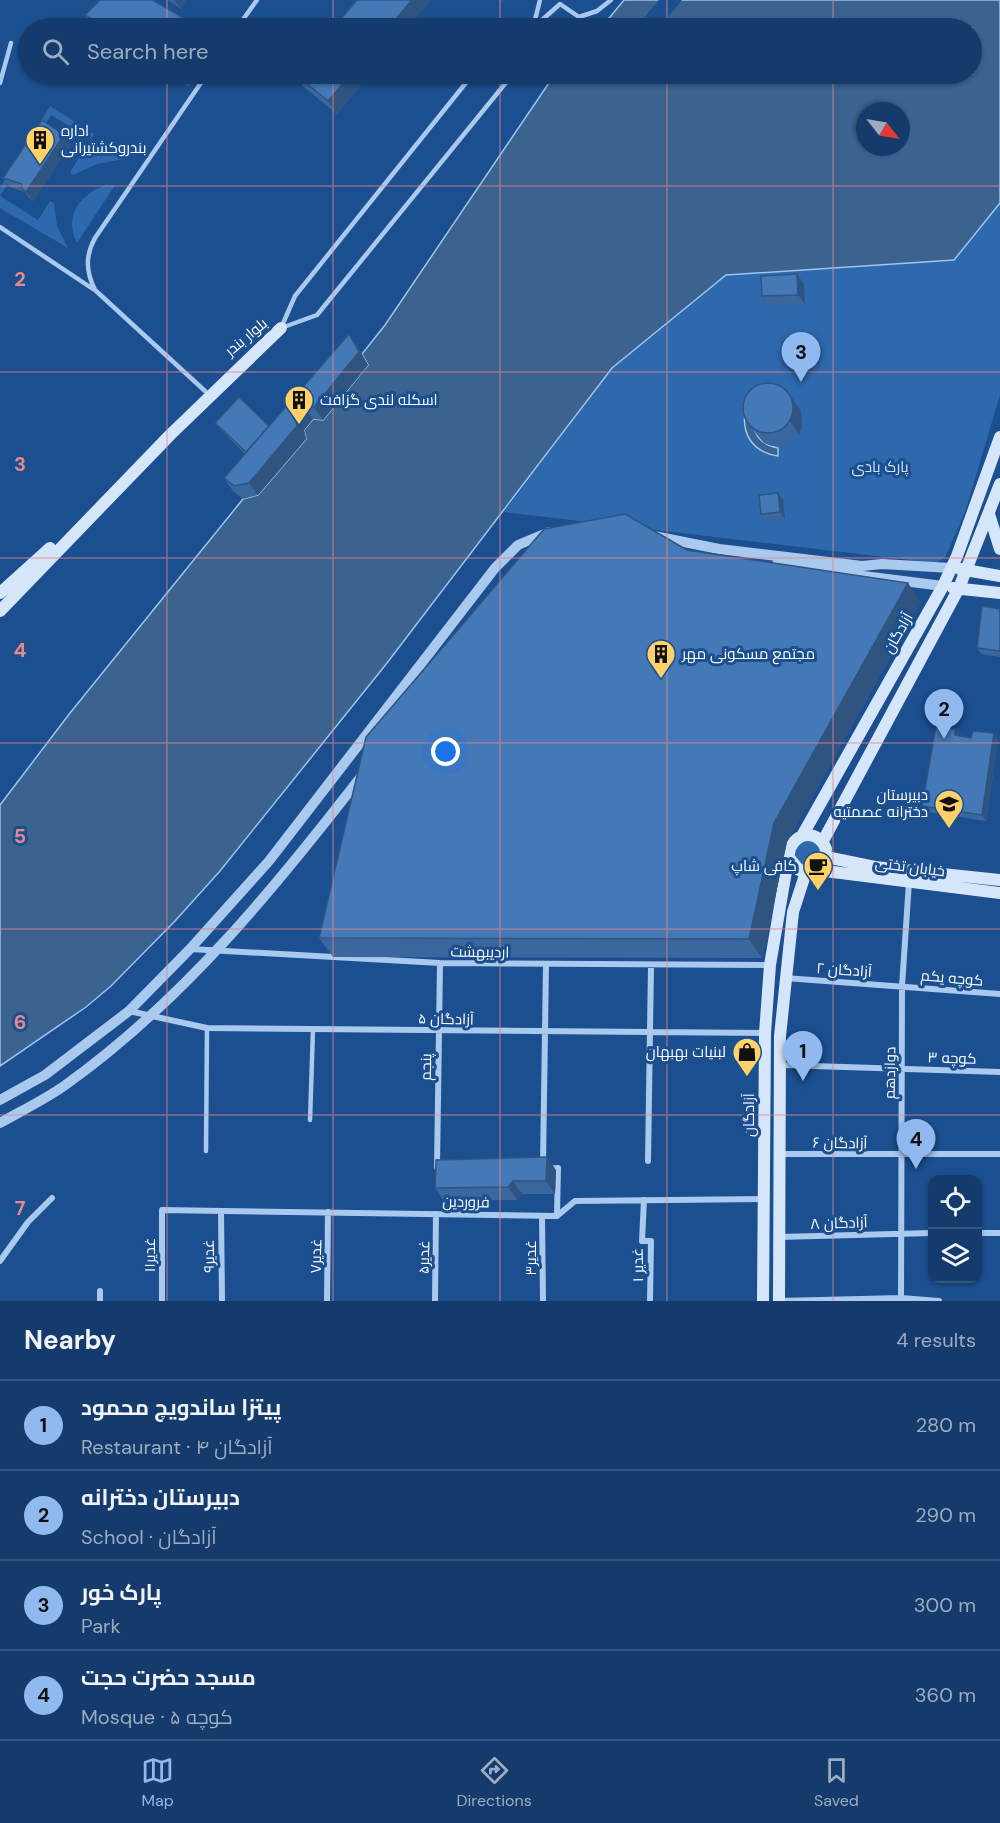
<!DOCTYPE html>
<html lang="en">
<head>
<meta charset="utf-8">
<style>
  :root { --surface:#143b6b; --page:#1d4271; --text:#f1f3f6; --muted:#9dadc1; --line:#33557e; --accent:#90b9f0 }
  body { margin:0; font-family:"DM Sans",Cairo,sans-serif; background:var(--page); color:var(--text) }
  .controls { position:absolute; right:18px; bottom:18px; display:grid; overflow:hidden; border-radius:12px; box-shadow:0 2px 4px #0004 }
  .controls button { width:54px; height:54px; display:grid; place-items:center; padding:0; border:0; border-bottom:2px solid var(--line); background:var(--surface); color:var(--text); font:30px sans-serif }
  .compass { position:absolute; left:856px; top:102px; width:54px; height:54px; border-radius:50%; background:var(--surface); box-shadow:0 2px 4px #0004; rotate:121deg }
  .you { position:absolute; left:446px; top:752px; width:21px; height:21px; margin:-15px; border:4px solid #fff; border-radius:50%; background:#1a73e8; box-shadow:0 0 0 9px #1a73e833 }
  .badge { display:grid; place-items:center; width:39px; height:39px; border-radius:50%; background:var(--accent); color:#111; font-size:20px; font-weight:700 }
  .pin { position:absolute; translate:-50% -50px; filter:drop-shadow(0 2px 3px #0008) }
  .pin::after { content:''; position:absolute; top:32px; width:21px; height:18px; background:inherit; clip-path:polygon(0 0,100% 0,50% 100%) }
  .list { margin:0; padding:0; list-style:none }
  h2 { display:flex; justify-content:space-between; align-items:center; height:78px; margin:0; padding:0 24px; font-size:26px }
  h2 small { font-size:20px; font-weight:400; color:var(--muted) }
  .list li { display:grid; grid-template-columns:39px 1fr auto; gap:18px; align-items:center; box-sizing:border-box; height:90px; padding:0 24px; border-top:2px solid var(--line) }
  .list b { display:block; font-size:22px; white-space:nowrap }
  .list p { margin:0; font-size:20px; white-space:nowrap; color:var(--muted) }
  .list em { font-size:20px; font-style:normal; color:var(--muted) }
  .icon { flex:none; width:33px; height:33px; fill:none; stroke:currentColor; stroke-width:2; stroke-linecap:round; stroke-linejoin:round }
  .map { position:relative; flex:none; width:1000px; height:1301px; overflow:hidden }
  .search { position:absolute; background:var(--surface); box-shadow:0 2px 4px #0004; left:18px; right:18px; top:18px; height:66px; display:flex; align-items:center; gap:15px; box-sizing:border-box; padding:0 21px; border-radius:33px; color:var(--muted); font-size:22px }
  .sheet { height:438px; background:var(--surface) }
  nav { display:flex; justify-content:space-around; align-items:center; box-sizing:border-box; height:84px; border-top:2px solid var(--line); background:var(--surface); font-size:16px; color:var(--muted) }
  nav a { display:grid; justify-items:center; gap:3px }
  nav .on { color:var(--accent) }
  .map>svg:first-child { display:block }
  .green { fill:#2e69ad }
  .water { fill:#3c6290; stroke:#9cc4f0; stroke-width:1.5; fill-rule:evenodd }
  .pier { fill:#1b4f8f }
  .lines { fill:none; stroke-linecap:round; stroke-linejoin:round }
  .service { stroke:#a9c9ee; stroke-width:4.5 }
  .minor { stroke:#a9c9ee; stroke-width:6 }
  .tertiary { stroke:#a9c9ee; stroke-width:10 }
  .secondary { stroke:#d6e6fa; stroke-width:12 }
  .wall { fill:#3a679d }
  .shaded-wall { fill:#305480 }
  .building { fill:#4478b7; stroke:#305480; stroke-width:1.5 }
  .grid { fill:none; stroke:#e88989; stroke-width:1.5; stroke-opacity:0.55 }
  .labels { text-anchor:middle; stroke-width:6; stroke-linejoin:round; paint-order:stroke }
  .poi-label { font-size:15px; fill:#fff; stroke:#1b4f8f; text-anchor:start }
  .street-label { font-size:15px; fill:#fff; stroke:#1b4f8f }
  .park-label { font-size:15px; fill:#cfe3fa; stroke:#1b4f8f }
  .grid-label { font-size:20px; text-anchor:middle; font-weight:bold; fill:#e88989; stroke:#1b4f8f; stroke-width:6; stroke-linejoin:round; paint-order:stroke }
</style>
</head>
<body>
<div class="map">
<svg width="1000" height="1301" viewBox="0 0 1000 1301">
  <rect width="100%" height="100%" fill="#1b4f8f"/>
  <path class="green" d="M50,106L94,134L91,139L124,159L97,164L73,175L70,172L91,139L51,115L0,196L38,220L50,201L54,203L57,226L68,248L0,208V188Z
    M106,185H115L77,243C63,215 81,194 106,185Z
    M1000,203V395L965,512L945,558L935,563L504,512L612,368L726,275L954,260Z
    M805,838L823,847L818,865H797L793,848Z"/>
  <path class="water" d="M624,0H1000V203L954,260L726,275L612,368L387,663L220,871L175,921L111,986L86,1007L0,1066V805L70,713L243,499L258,495L306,439L304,430L313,419L323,420L368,365L362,354L385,325L555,74H972V28H601ZM865,111H901V147H865Z
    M746,407C754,427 754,444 778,448V456C752,452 740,433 746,407Z"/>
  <path class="pier" d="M659,0H682L659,28H635Z"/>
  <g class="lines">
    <path class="service" d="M237,28L257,0
      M533,28L560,4L579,17L597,11L611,0
      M533,28L540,0
      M473,74L295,296L281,328L317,315L513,74
      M0,83L11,43
      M0,227L93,289
      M205,391L95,290C86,272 85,256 95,238L207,74
      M310,1120L313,1029
      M206,1151L207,1028"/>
    <path class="minor" d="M190,949L440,963L770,965
      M785,978L1000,994
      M129,1011L207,1028L765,1033
      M782,1065L1000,1072
      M779,1154H1000
      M648,1161L651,966
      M543,1165L546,964
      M437,1167L440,963
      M547,1169L558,1168L557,1216
      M644,1200L642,1241H651L650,1301
      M221,1211L222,1301
      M542,1216L543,1301
      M978,1233H1000
      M778,1237L932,1233
      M0,1261L28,1222L52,1198
      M100,1301V1291
      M162,1301V1210L557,1216L575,1201L764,1199
      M327,1301L328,1212
      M435,1301L436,1214
      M779,1301L901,1298L939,1301
      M901,1301L902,986L909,882"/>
    <path class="tertiary" d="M654,536L719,549L862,566L882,564L951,568
      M776,565L943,586
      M0,1100L45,1075L129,1011L190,949L269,861L495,568L518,545L549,532
      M0,1123C21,1111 44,1100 64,1086C182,1002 275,888 363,774"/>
    <path class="secondary" d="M989,514L1000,549
      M960,569L1000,576
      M953,588L1000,593
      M0,593L50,548
      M0,611L170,435L281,328
      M802,836L943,586L957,556L1000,437
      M823,841L959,588L1000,484
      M826,857L875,867L1000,880
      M817,870L1000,893
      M763,1301L765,1033L770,965L790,848C799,830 819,831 826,849L824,862L811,871L799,870L790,859
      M779,1301L780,1036L793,912L806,872"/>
  </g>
  <path class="wall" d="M168,0H187L181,9Z
    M85,15L200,28H95Z
    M168,74H200L188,86Z
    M295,74H370L337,114L304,87Z
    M71,145L33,201L29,198L25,192L10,187L3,178Z
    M804,284L805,304L769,306L762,296Z
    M349,334L358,347L368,365L323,420L313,419L304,430L306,439L258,495L243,499L233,491L224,478L245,454L220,429L215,423L269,426Z
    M801,411L802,427L799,434L787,445L772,446L764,443L754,431L745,418Z
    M783,499L785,519L765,521L761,514Z
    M687,550L921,602L787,842L762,958L333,957L319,938Z
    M1000,609V657L981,654L977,648Z
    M994,733L998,740L986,821L927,812L922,806L960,736L971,738Z
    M556,1170L555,1194H522L517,1200L444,1201L435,1188Z"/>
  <path class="shaded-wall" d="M174,0H187L181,9Z
    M412,0H431L408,28H388Z
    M498,0H504L501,4Z
    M351,74H370L337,114L328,101Z
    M64,135L71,145L33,201L26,192Z
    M797,274L804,284L805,304L798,295Z
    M349,334L358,347L368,365L323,420L314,407Z
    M792,398L801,411L802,427L799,434L790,421Z
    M304,406L313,419L304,430L306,439L258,495L249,483L295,418Z
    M778,493L783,499L785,519L780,512Z
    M908,583L921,602L787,842L762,958L749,939L774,823Z
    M955,729L960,736L955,735Z
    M994,733L998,740L986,821L982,815Z
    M547,1157L556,1170L555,1194L546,1181Z
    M513,1181L522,1194L517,1200L508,1187Z"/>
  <path class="building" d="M100,0H153L200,28H106L85,15Z
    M357,0H412L388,28H333Z
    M295,74H351L328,101Z
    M42,120L64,135L26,192L22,189V184L3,178Z
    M797,274L798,295L762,296L761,276Z
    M349,334L359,352L314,407L304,406L295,418L297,426L249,483L234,486L224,478Z
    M743 408a25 25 0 1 1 50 0a25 25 0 1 1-50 0Z
    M239,397L269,426L246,452L215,423Z
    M778,493L780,512L761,514L759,495Z
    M625,514L687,550L908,583L774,823L749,939L319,938L366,737L544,529Z
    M982,606L1000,609V651L977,648Z
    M936,726L955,729V735L971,738L973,731L994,733L982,815L922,806Z
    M547,1157L546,1181H513L508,1187L435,1188L436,1160Z"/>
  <path class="grid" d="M167,0V28M333,0V28M500,0V28M667,0V28M833,0V28M167,74V1301M333,74V1301M500,74V1301M667,74V1301M833,74V1301M0,186H1000M0,372H1000M0,558H1000M0,743H1000M0,929H1000M0,1115H1000"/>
  <defs>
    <g id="building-pin" transform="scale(1.5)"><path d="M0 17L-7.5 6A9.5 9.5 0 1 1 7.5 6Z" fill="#ffd166" stroke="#1b4f8f"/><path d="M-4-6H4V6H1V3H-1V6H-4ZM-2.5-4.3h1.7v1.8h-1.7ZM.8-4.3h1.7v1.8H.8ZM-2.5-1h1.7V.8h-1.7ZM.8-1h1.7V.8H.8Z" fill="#111"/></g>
    <g id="school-pin" transform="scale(1.5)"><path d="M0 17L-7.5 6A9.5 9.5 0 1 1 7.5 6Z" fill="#ffd166" stroke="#1b4f8f"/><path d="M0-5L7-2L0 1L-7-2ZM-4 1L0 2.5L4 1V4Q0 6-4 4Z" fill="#111"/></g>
    <g id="cafe-pin" transform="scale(1.5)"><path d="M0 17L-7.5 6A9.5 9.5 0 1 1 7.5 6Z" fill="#ffd166" stroke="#1b4f8f"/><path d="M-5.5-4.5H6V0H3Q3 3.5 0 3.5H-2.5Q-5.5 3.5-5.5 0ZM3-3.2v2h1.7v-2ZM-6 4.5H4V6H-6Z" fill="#111"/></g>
    <g id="shop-pin" transform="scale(1.5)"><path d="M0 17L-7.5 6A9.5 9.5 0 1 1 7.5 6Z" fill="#ffd166" stroke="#1b4f8f"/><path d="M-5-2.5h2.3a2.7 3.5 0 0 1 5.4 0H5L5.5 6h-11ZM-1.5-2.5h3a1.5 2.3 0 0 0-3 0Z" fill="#111"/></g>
  </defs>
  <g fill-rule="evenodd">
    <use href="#building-pin" x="40" y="140"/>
    <use href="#building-pin" x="299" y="400"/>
    <use href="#building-pin" x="661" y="654"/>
    <use href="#school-pin" x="949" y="804"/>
    <use href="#cafe-pin" x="818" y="866"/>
    <use href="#shop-pin" x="747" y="1052"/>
  </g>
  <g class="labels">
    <g class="poi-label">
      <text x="61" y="136">اداره<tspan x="61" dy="17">بندروکشتیرانی</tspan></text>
      <text x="320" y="405">اسکله لندی گزافت</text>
      <text x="682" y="659">مجتمع مسکونی مهر</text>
      <text x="928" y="800" text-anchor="end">دبیرستان<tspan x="928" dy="17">دخترانه عصمتیه</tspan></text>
      <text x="797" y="871" text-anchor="end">کافی شاپ</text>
      <text x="726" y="1057" text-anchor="end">لبنیات بهبهان</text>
    </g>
    <g class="street-label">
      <text transform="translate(246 337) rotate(-40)" y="5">بلوار بندر</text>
      <text transform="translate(898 633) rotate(-60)" y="5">آزادگان</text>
      <text transform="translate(910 867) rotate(7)" y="5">خیابان تختی</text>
      <text transform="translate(480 952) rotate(1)" y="5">اردیبهشت</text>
      <text transform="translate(844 970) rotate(4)" y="5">آزادگان ۲</text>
      <text transform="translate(952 978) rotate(5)" y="5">کوچه یکم</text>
      <text transform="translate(446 1019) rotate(1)" y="5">آزادگان ۵</text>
      <text transform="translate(952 1058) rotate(2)" y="5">کوچه ۳</text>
      <text transform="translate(426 1067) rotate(-89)" y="5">پنجم</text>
      <text transform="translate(890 1073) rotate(-89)" y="5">دوازدهم</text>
      <text transform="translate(749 1115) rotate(-90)" y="5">آزادگان</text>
      <text transform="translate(840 1143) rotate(1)" y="5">آزادگان ۶</text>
      <text transform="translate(466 1202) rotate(1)" y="5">فروردین</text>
      <text transform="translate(839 1223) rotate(-2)" y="5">آزادگان ۸</text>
      <text transform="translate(150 1255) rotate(-90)" y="5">غدیر۱۱</text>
      <text transform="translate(209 1256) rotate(-91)" y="5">غدیر۹</text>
      <text transform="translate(316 1256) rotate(-89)" y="5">غدیر۷</text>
      <text transform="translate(424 1257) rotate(-89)" y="5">غدیر۵</text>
      <text transform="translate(531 1258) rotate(-90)" y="5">غدیر۳</text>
      <text transform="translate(638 1265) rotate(-91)" y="5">غدیر ۱</text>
    </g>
    <g class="park-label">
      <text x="880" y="472">پارک بادی</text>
    </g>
  </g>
  <g class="grid-label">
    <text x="20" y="286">2</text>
    <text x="20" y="471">3</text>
    <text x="20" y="657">4</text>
    <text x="20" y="843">5</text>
    <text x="20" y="1029">6</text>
    <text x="20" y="1215">7</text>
  </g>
</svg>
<div class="controls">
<button><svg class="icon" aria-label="locate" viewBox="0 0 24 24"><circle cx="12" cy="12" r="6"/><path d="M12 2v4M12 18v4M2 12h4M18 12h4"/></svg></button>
<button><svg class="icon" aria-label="layers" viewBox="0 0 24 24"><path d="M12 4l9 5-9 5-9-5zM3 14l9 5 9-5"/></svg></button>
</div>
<svg class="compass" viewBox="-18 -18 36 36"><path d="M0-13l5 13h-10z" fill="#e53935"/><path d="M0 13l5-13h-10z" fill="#9dadc1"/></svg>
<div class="you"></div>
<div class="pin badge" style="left:803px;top:1081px">1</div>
<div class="pin badge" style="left:944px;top:739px">2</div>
<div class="pin badge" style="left:801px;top:382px">3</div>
<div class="pin badge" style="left:916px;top:1169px">4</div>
<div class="search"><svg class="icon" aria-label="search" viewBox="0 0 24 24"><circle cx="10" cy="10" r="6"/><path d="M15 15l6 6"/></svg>Search here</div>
</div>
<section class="sheet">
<h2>Nearby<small>4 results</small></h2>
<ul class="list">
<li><span class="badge">1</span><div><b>پیتزا ساندویچ محمود</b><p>Restaurant · آزادگان ۴</p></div><em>280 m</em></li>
<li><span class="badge">2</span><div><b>دبیرستان دخترانه</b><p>School · آزادگان</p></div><em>290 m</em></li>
<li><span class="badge">3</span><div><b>پارک خور</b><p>Park</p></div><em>300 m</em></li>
<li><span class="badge">4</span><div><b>مسجد حضرت حجت</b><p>Mosque · کوچه ۵</p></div><em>360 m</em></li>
</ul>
</section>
<nav>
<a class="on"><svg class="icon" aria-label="map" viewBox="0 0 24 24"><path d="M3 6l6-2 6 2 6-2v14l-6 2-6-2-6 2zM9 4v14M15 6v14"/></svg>Map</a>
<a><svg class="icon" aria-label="directions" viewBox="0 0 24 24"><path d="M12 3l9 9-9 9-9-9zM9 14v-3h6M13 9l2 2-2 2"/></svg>Directions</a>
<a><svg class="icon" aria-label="saved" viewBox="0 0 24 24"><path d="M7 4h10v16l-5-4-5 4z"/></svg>Saved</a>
</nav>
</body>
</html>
